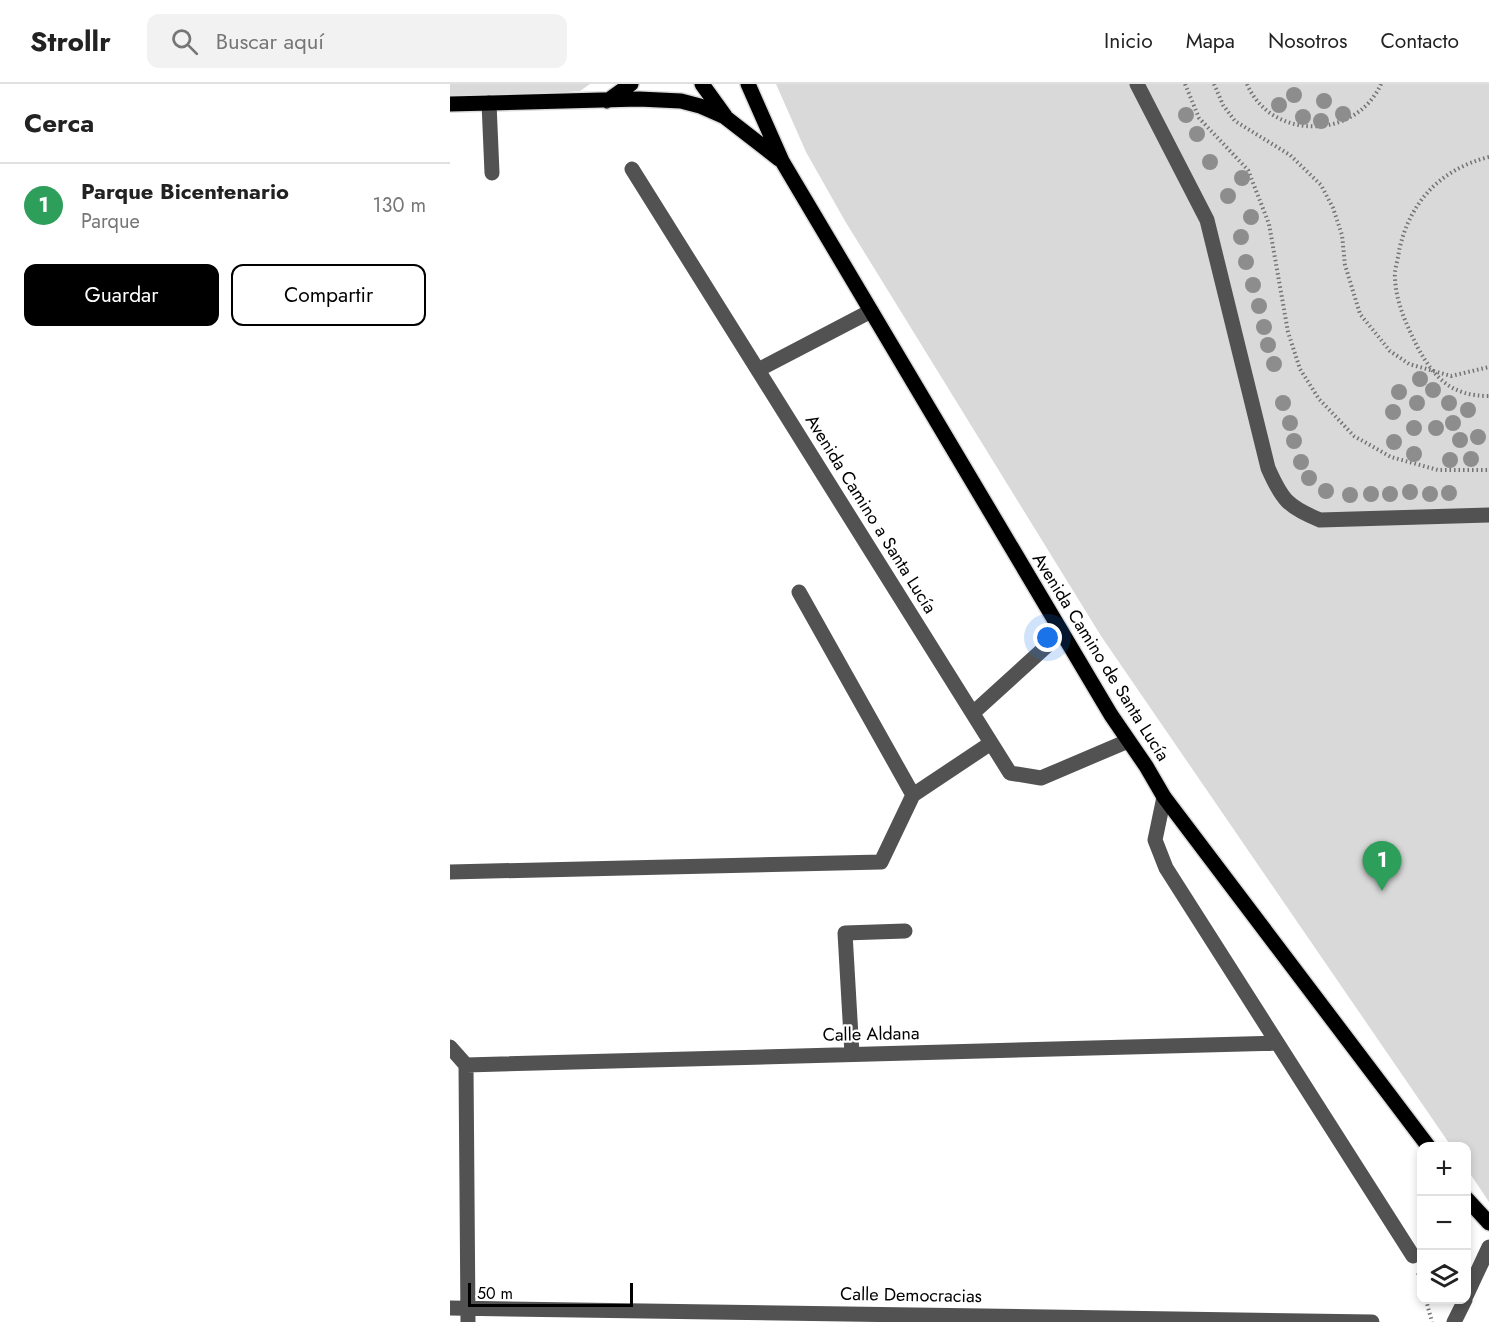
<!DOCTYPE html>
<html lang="es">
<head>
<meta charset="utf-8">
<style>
  :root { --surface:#fff; --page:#f2f2f2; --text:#222; --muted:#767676; --line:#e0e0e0; --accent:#000 }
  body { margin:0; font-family:Jost,sans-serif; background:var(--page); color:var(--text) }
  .controls { position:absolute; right:18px; bottom:18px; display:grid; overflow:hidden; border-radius:12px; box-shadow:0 3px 9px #0003 }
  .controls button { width:54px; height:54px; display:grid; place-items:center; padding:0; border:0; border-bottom:2px solid var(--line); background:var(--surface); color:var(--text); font:30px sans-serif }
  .scale { position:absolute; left:18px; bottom:15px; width:165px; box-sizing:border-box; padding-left:6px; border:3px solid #000; border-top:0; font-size:16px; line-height:21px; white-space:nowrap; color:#000; -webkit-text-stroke:4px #fff; paint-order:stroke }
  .you { position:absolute; left:598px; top:554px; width:21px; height:21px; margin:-15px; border:4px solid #fff; border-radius:50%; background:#1a73e8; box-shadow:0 0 0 9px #1a73e833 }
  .badge { display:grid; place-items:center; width:39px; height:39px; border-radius:50%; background:var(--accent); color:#fff; font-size:20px; font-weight:700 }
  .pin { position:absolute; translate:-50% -50px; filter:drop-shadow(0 2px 3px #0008) }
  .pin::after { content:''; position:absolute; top:32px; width:21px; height:18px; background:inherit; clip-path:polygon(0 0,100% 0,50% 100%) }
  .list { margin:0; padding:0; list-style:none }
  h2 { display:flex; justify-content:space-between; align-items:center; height:78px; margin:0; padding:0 24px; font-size:26px }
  h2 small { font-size:20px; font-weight:400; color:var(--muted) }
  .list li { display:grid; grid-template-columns:39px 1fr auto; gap:18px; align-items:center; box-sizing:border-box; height:84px; padding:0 24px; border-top:2px solid var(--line) }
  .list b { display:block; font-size:22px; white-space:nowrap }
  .list p { margin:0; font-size:20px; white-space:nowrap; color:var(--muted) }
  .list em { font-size:20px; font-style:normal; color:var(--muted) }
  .actions { display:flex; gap:12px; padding:18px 24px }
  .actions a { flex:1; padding:14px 0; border:2px solid var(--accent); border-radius:12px; text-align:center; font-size:21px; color:var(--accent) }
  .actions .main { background:var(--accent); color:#fff }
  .icon { flex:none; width:33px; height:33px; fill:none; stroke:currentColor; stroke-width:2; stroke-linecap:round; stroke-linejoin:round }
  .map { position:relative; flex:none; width:1039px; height:1238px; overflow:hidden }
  header { display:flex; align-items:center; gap:36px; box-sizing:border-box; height:84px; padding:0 30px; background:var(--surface); border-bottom:2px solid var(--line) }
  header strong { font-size:28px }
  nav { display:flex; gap:33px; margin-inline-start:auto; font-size:21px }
  .search { width:420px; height:54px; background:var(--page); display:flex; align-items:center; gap:15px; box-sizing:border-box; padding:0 21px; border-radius:12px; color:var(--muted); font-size:22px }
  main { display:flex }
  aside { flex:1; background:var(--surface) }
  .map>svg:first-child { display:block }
  .green { fill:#d9d9d9 }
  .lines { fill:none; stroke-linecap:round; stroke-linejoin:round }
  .major-casing { stroke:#dbdbdb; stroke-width:18 }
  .path { stroke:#747474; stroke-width:4; stroke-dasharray:1.5 3; stroke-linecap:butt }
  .minor { stroke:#525252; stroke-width:15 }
  .major { stroke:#000; stroke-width:15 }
  .tree { fill:#8d8d8d }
  .labels { text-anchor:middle; stroke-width:4.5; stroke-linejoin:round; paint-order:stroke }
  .street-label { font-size:18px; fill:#000; stroke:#fff }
</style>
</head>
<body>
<header>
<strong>Strollr</strong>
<div class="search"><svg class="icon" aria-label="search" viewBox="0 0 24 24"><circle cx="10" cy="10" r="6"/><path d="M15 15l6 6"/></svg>Buscar aquí</div>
<nav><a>Inicio</a><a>Mapa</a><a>Nosotros</a><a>Contacto</a></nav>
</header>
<main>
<aside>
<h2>Cerca<small></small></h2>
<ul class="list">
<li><span class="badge" style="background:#2e9e5b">1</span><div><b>Parque Bicentenario</b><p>Parque</p></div><em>130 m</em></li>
</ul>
<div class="actions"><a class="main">Guardar</a><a>Compartir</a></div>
</aside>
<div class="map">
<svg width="1039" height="1238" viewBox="0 0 1039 1238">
  <rect width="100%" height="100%" fill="#fff"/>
  <path class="green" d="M0,0H140L130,7L33,14L0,13Z
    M326,0H1039V1118L1017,1085L1016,1062H1001L651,552L395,137L356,68Z"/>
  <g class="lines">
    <g class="major-casing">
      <path id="major" d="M252,0L275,32
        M298,0L332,77L661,631L696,682L714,713L978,1062
        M157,17L181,0
        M0,20L189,15L231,17L250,22L275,33L329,75
        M1016,1114L1039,1139"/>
    </g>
    <path class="path" d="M735,0L749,34L798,86L819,140L838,248L850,285L869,315L904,352L941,373L988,386H1039
      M764,0L773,21L785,37L840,71L871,101L883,124L892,151L895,181L910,230L940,267L959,280L1001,292L1039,283
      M797,0C821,57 906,56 931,0
      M1039,73C990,85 959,119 949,167C948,176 944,186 945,194C946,219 957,242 968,264C985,295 1002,312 1039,312
      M968,1189L972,1201
      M976,1216L982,1238"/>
    <path class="minor" d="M687,0L757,136L818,384C832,416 838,423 870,436L1039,431
      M39,19L42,89
      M182,85L560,689L591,694L678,657
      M308,286L421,227
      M349,508L463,711L541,659
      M523,629L611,549
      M714,713L705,756L716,784L963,1172
      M0,788L431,778L463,711
      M0,963L16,981
      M402,970L395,849L455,847
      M16,981L827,959
      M16,981L18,1238
      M1016,1212L1039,1163
      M0,1224L922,1238
      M1004,1238L1015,1216"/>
    <use href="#major" class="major"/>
  </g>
  <g class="tree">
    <circle cx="844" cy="11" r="8"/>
    <circle cx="874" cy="17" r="8"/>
    <circle cx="829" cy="21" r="8"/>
    <circle cx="893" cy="30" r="8"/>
    <circle cx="736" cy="31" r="8"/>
    <circle cx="853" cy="33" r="8"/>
    <circle cx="871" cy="37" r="8"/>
    <circle cx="747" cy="50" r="8"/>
    <circle cx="760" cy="78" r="8"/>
    <circle cx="792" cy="94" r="8"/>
    <circle cx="778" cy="112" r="8"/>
    <circle cx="801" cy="133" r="8"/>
    <circle cx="791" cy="153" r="8"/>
    <circle cx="796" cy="178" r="8"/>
    <circle cx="803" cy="201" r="8"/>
    <circle cx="809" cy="222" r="8"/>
    <circle cx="814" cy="243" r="8"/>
    <circle cx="818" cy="261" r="8"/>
    <circle cx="824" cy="280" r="8"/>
    <circle cx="970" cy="295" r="8"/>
    <circle cx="983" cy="306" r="8"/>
    <circle cx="949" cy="308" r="8"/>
    <circle cx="833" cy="319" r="8"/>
    <circle cx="967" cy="319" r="8"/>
    <circle cx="999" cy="319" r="8"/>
    <circle cx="1018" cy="326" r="8"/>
    <circle cx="943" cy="328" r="8"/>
    <circle cx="840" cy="339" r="8"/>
    <circle cx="1003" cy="339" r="8"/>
    <circle cx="964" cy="344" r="8"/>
    <circle cx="986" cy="344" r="8"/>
    <circle cx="1028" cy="353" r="8"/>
    <circle cx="1010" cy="356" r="8"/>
    <circle cx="844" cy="357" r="8"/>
    <circle cx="944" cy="358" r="8"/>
    <circle cx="964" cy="370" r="8"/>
    <circle cx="1021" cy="375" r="8"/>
    <circle cx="1000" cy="376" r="8"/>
    <circle cx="851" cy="378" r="8"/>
    <circle cx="859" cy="394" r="8"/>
    <circle cx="876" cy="407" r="8"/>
    <circle cx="960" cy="408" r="8"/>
    <circle cx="999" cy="409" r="8"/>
    <circle cx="921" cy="410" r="8"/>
    <circle cx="940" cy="410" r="8"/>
    <circle cx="980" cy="410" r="8"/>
    <circle cx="900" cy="411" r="8"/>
  </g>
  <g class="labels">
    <g class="street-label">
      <text transform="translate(421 430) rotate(58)" y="6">Avenida Camino a Santa Lucía</text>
      <text transform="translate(651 573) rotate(58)" y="6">Avenida Camino de Santa Lucía</text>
      <text transform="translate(421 950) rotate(-1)" y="6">Calle Aldana</text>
      <text transform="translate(461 1211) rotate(1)" y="6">Calle Democracias</text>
    </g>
  </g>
</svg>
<div class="controls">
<button>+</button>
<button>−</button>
<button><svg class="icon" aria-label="layers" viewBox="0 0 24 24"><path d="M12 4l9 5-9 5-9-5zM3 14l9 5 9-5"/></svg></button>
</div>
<div class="scale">50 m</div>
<div class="you"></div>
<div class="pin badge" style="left:932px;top:807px;background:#2e9e5b">1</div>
</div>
</main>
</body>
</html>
